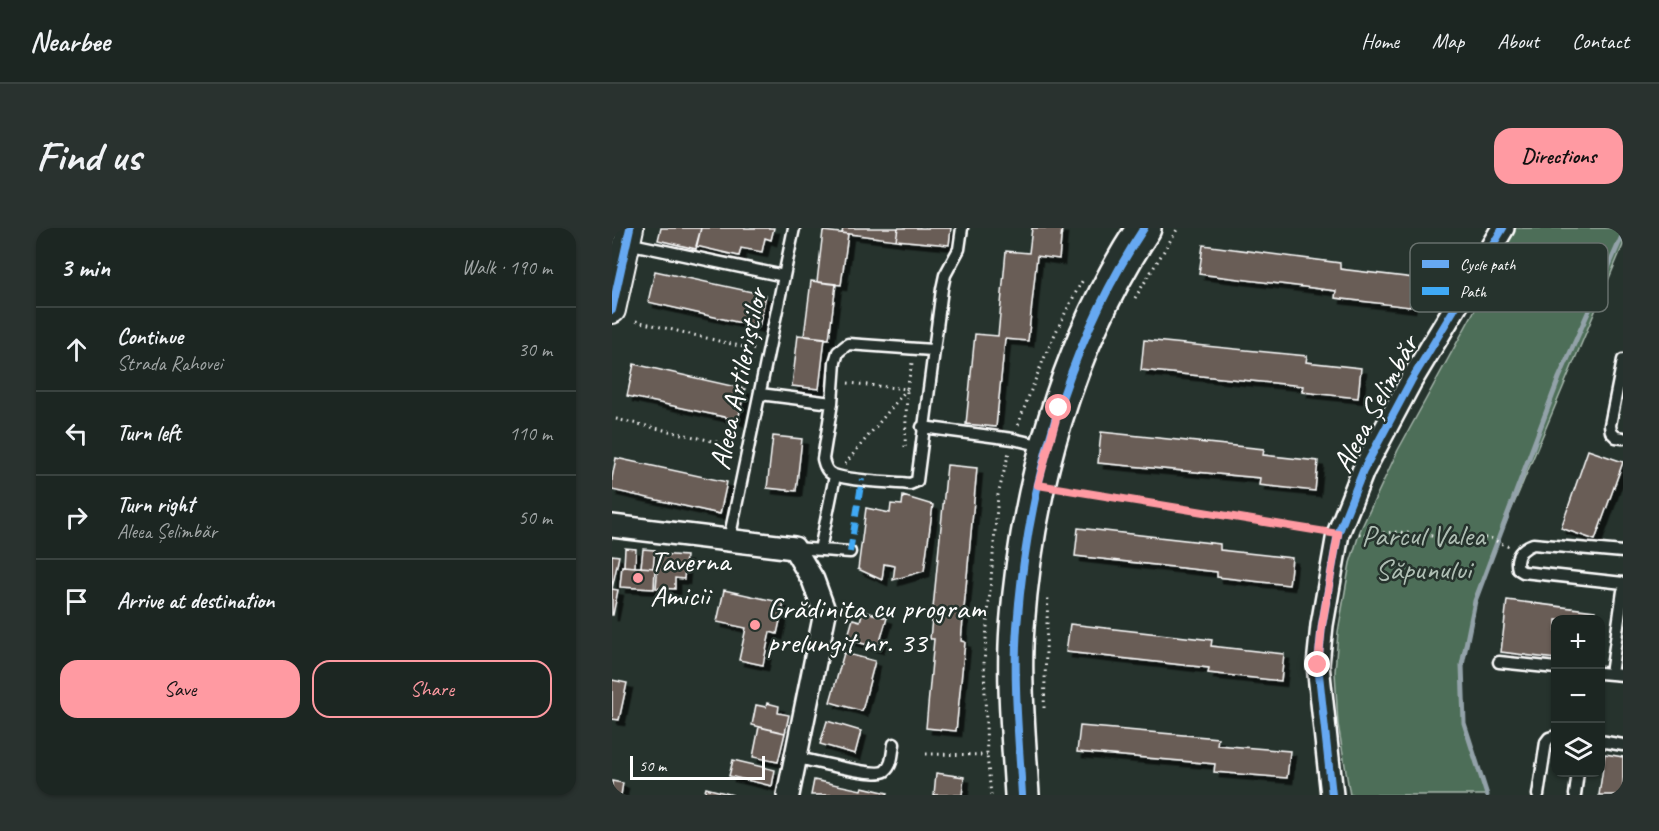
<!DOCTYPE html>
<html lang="en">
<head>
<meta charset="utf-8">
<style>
  :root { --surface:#1c2622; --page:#29322f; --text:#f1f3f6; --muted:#a0a5a5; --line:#3a4340; --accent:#ff9aa2 }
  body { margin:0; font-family:Caveat,sans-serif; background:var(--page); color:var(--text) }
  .controls { position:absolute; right:18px; bottom:18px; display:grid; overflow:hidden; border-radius:12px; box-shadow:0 2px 4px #0004 }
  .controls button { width:54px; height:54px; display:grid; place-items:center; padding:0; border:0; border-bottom:2px solid var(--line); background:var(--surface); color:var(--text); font:30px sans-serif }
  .scale { position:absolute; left:18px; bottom:15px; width:135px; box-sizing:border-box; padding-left:6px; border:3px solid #fff; border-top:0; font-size:16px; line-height:21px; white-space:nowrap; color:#fff; -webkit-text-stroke:4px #26332d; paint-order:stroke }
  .stop { position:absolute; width:18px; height:18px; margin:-14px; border:4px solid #ff9aa2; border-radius:50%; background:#fff }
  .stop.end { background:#ff9aa2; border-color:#fff; box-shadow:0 2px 6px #0008 }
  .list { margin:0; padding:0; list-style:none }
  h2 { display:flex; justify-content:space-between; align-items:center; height:78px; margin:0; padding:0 24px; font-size:26px }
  h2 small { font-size:20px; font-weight:400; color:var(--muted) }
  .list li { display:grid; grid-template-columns:39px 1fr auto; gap:18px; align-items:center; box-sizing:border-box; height:84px; padding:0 24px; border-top:2px solid var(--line) }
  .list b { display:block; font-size:22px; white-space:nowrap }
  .list p { margin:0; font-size:20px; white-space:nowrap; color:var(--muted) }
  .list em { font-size:20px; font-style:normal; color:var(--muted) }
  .actions { display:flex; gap:12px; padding:18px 24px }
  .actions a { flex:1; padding:14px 0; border:2px solid var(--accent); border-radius:18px; text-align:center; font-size:21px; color:var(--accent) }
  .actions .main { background:var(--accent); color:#111 }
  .icon { flex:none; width:33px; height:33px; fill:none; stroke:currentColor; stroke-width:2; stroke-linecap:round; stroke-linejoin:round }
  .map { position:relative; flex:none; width:1011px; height:567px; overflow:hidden; border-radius:18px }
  header { display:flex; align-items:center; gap:36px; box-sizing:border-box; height:84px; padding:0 30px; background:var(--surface); border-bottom:2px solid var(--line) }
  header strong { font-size:28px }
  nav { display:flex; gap:33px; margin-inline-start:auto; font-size:21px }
  .intro { display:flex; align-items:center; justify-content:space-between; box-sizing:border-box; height:144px; padding:0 36px }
  h1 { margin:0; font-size:42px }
  .button { padding:15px 27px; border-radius:18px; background:var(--accent); color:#111; font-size:21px; font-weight:700 }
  main { display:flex; gap:36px; padding:0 36px }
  aside { flex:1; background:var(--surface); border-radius:18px; box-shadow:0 2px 4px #0004 }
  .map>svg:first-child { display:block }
  .green { fill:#4e6e58; stroke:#a6b6ac; stroke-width:1.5 }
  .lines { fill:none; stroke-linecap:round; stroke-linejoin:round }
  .stream { stroke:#93a2a9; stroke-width:5 }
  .building { fill:#695d57; stroke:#fff; stroke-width:1.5; filter:url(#shadow) }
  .service-casing { stroke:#fff; stroke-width:15 }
  .minor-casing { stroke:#fff; stroke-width:26 }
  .tertiary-casing { stroke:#fff; stroke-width:30 }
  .primary-casing { stroke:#fff; stroke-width:38 }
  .path { stroke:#fff; stroke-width:3; stroke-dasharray:1.5 4.5; stroke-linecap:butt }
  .service { stroke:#26332d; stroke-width:10 }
  .minor { stroke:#26332d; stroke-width:21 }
  .tertiary { stroke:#26332d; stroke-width:26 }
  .primary { stroke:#26332d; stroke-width:33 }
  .quiet { stroke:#3fa9f5; stroke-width:6; stroke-dasharray:12 6; stroke-linecap:butt }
  .cycleway-casing { stroke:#26332d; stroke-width:11 }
  .cycleway { stroke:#66a8f1; stroke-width:8 }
  .route { stroke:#ff9aa2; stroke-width:8 }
  .poi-dot { fill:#ff9aa2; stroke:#26332d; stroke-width:2 }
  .labels { text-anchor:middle; stroke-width:5; stroke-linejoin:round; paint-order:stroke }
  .street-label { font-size:30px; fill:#fff; stroke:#26332d }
  .park-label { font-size:30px; fill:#afbeb4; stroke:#26332d }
  .poi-label { font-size:30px; fill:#fff; stroke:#26332d; text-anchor:start }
  .key { fill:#26332d; stroke:#67706c; stroke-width:1.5 }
  .key-label { font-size:16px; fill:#fff }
</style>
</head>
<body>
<header>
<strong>Nearbee</strong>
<nav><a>Home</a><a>Map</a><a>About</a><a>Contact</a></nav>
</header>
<div class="intro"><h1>Find us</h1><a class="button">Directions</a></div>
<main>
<aside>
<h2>3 min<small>Walk · 190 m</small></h2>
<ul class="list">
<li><svg class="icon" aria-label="ahead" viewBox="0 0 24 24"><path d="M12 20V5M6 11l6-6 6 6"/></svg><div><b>Continue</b><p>Strada Rahovei</p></div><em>30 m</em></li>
<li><svg class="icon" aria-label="left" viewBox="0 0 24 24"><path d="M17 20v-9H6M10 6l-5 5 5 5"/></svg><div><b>Turn left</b></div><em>110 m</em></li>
<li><svg class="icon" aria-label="right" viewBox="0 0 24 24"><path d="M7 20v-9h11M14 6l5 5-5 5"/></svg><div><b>Turn right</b><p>Aleea Șelimbăr</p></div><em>50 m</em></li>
<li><svg class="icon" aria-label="arrive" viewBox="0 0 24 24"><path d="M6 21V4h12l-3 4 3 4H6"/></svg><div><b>Arrive at destination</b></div></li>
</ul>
<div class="actions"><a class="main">Save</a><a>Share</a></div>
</aside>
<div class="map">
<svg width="1011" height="567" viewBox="0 0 1011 567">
  <defs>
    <filter id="shadow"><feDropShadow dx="5.5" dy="5.5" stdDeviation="0" flood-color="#0009"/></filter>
  </defs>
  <rect width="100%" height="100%" fill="#26332d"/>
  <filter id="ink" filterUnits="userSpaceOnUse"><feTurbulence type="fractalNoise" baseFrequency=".0167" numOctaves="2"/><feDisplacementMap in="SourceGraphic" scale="12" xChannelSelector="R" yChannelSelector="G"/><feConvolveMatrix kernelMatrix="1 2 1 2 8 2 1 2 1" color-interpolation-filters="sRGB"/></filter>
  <g filter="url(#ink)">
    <path class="green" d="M896,0H1011V17L890,304L863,373L850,437L852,495L875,567H738L726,496L723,444L726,404L738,335L748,303L786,222L894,25L885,21Z"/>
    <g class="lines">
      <path class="stream" d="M875,567L852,495L850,437L863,373L947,150L1011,6"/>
    </g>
    <path class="building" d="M49,0H89L84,21L46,12Z
      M89,0H162L159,12L153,10L150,24L129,20L127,28L84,18Z
      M231,0H286L284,12L230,5Z
      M286,0H339L337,17L284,12Z
      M420,0H450L447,31L425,28L416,113L393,111L384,199L354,196L363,106L386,108L394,23L417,25Z
      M211,3L236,6L229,57L205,54Z
      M591,17L728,35V41L802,50L798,79L723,70L724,63L587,46Z
      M43,43L154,67L147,99L36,74Z
      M199,53L224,56L217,111L192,108Z
      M186,107L213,110L207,161L180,158Z
      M532,112L695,128L694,134L749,140L746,170L690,164L691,158L529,142Z
      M22,136L133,161L126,192L15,168Z
      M489,204L652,221L651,227L706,233L703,263L647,257L648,250L486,235Z
      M161,208L190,211L184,263L155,260Z
      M976,222L1011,234L983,312L949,300Z
      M4,230L115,254L108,286L0,262V250Z
      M335,237L365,240L349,413L353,414L344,503L314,500L322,411H318Z
      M291,268L321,277L312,343L281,352L283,338L272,336L270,352L246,341L254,280L278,285L279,276L290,277Z
      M466,300L608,316V322L680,330L677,357L605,349V344L463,328Z
      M13,320L24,321L23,339L12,338Z
      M31,321L43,322L41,340L29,339Z
      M47,326L74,328L72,351L63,350V361L44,360Z
      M0,327L7,328L0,361Z
      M10,338L43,340L42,361L8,359Z
      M0,361L6,362L1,387H0Z
      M112,362L172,375L165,406L158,404L151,437L127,432L134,400L105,394Z
      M895,372L983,383L982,392H944V431L889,424Z
      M251,383L275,390L266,420L235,411L241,391L248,393Z
      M458,396L600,412L599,418L672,426L669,453L596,445L597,440L454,424Z
      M232,425L263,433L250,483L218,474Z
      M0,452L15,455L7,492L0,491Z
      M155,475L167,478L166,485L177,487L173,505L140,497L144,477L154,479Z
      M215,493L249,503L243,526L208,516Z
      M468,498L606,510L605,517L678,523L675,550L602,544L603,536L465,524Z
      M147,499L173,505L166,534L141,529Z
      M993,526L1011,529V567H987Z
      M121,532L163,542L160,558L117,548Z
      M324,545L352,549L350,567H322Z
      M202,552L249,562L250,559L276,565L275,567H199Z
      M0,553L11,555L9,567H0Z
      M94,560L121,567H92Z"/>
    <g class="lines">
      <g class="service-casing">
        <path id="service" d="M15,15L172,48
          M320,122L236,116L226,124L223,134L220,175L211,231C212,235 213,240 217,244C226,253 282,254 298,256L305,253L330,61L333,47L347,21L350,0
          M1011,132L998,197L999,204L1004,209L1011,210
          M148,166L220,175
          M310,199L401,211L431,218
          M117,312L182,0
          M182,320L238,324
          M208,322L223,248
          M1011,324L921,316C910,320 902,328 906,341L911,344L1011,355
          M887,434L944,440
          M988,445L1011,447
          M999,446L1011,363
          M988,513L1011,517
          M184,530C200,532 263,550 273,543C281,537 280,525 282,516
          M926,567L934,514L937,510L944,508
          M963,567L966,544"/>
      </g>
      <g class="minor-casing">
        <path id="minor" d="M0,298L182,320L201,352L213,385L176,567
          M720,567L706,437L710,397L726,306L751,243L799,153L891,0"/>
      </g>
      <g class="tertiary-casing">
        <path id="tertiary" d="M0,82L18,0"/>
      </g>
      <g class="primary-casing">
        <path id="primary" d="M410,567C407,514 401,452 405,399C415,260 455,117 532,0"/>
      </g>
      <path class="path" d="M523,70L566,0
        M24,93L144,122
        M236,155L295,161L300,135
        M4,191L122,218
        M406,197C424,147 445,97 472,50
        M293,219L295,163
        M233,236L295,161
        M451,261L708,303
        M747,306L786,304L828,309L878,310L897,319
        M432,480L436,367
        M314,526L375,527
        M379,567L375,527L372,435L386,267L397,224"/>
      <use href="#service" class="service"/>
      <use href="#minor" class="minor"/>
      <use href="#tertiary" class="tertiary"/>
      <use href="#primary" class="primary"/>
      <path class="quiet" d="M238,324L250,251"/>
      <g class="cycleway-casing">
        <path id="cycleway" d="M0,82L18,0
          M410,567C407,514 401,452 405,399C415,260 455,117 532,0
          M720,567L706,437L710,397L726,306L751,243L799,153L891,0"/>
      </g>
      <use href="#cycleway" class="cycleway"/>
    </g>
  </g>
  <g class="lines" filter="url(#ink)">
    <path class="route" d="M447,180L426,257L726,306L710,397L706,437"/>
  </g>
  <g class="poi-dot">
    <circle cx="26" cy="350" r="6"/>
    <circle cx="143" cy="397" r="6"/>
  </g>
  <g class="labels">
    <g class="street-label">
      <text transform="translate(126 151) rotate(-78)" y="10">Aleea Artileriștilor</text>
      <text transform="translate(763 176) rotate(-62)" y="10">Aleea Șelimbăr</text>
    </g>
    <g class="park-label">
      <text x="811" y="317">Parcul Valea<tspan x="811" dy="34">Săpunului</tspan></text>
    </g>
    <g class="poi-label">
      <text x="38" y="343">Taverna<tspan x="38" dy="34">Amicii</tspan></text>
      <text x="155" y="390">Grădinița cu program<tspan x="155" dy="34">prelungit nr. 33</tspan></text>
    </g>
  </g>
  <rect x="798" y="15" width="198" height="69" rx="9" class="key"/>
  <rect x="810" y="32" width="27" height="8" fill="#66a8f1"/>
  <rect x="810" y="59" width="27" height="8" fill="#3fa9f5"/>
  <g class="key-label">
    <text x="848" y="42">Cycle path</text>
    <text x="848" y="69">Path</text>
  </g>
</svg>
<div class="controls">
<button>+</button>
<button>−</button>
<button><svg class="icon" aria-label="layers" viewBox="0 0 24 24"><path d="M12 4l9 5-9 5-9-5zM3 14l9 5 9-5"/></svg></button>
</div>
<div class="scale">50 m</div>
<div class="stop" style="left:447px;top:180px"></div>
<div class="stop end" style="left:706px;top:437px"></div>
</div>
</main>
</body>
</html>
